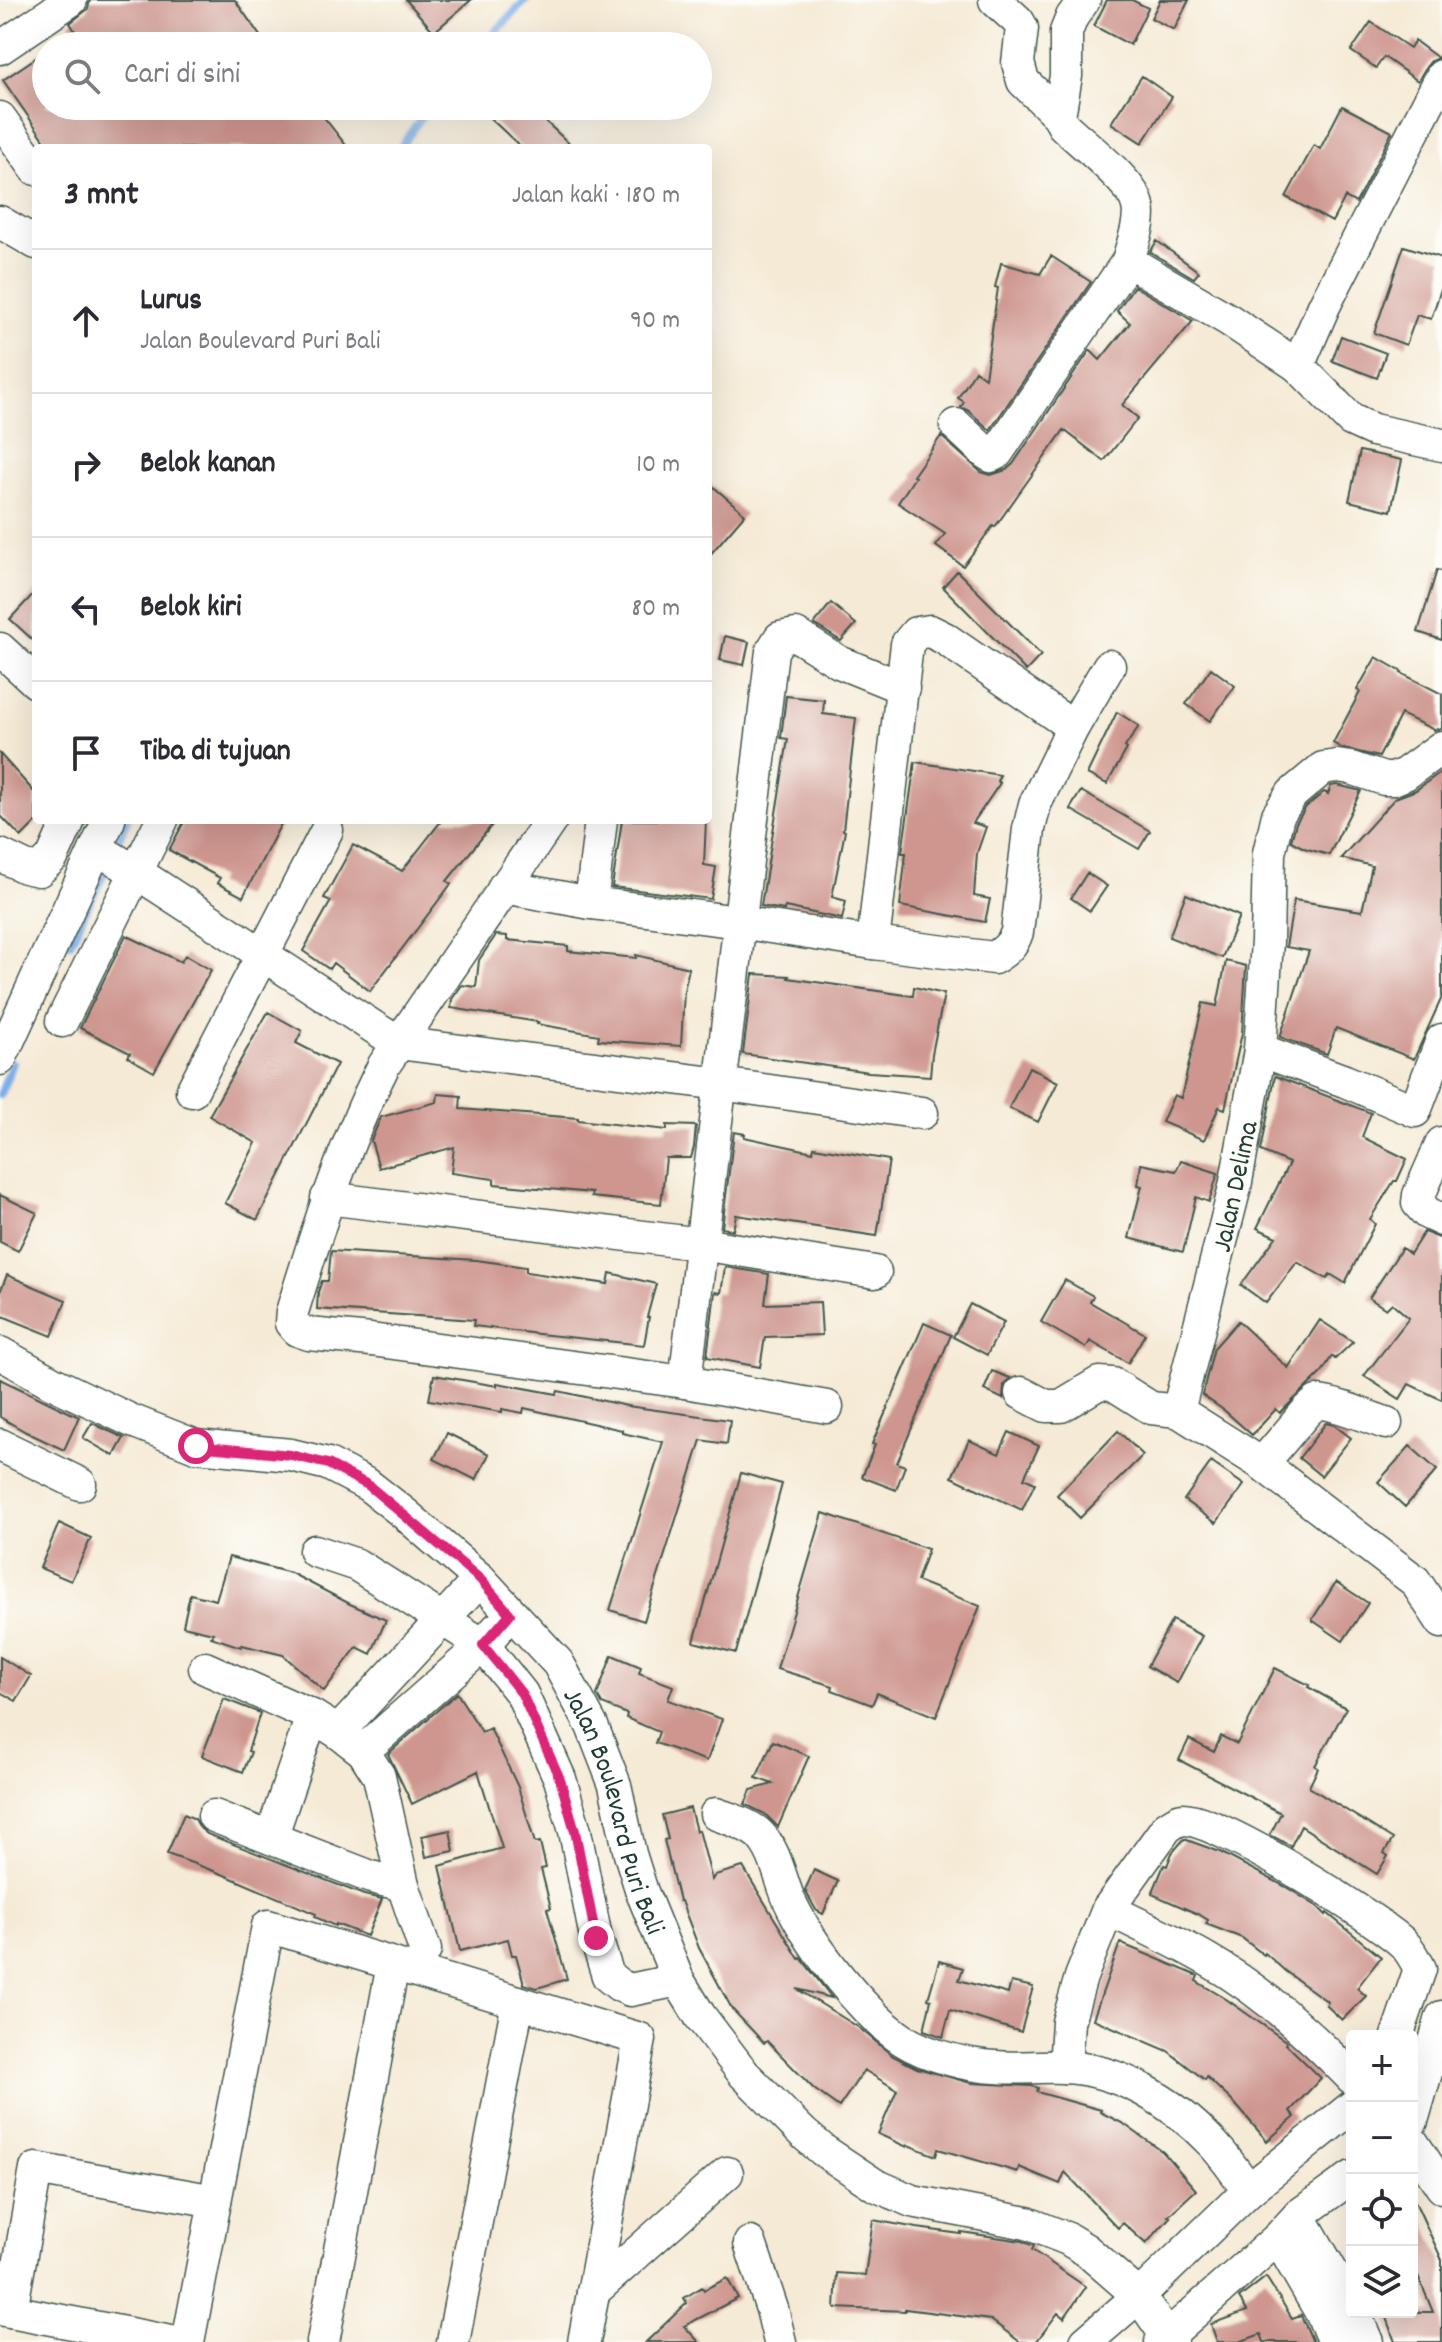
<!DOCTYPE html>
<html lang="id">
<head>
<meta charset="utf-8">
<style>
  :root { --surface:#fff; --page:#f2f2f3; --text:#2b2b33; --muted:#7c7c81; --line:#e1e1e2 }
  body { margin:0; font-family:Dekko,sans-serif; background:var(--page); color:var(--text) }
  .controls { position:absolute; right:24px; bottom:24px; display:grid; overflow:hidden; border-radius:8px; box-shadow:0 8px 32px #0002 }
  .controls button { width:72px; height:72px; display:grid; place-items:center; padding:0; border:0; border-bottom:2px solid var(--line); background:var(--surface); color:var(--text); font:40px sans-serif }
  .stop { position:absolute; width:24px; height:24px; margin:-18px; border:6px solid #db2777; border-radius:50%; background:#fff }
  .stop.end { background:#db2777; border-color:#fff; box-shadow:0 2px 8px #0008 }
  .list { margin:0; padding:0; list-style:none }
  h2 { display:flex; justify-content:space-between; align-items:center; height:104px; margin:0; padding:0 32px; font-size:34px }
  h2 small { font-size:26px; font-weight:400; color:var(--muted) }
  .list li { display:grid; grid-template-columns:52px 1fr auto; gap:24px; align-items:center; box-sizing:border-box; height:144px; padding:0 32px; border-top:2px solid var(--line) }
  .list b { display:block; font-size:30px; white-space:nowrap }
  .list p { margin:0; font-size:26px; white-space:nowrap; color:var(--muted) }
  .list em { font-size:26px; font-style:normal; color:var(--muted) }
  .icon { flex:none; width:44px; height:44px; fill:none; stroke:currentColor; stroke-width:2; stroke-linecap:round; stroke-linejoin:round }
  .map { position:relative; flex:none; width:1442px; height:2342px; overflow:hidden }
  .search { position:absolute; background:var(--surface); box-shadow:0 8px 32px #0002; left:32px; top:32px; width:680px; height:88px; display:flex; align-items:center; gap:20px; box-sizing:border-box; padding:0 28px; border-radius:44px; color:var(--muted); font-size:30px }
  .panel { position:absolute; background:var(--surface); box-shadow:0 8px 32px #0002; left:32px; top:144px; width:680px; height:680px; border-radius:8px }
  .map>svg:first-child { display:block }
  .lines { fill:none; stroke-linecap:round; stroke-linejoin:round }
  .stream { stroke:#7bafe8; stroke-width:8 }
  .building { fill:#ce968f }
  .minor-casing { stroke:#3f574c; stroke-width:35 }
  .minor { stroke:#fff; stroke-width:32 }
  .route { stroke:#db2777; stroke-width:10 }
  .labels { text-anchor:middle; stroke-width:6; stroke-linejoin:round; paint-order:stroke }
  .street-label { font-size:28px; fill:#1f3d34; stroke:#fdfcf7 }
</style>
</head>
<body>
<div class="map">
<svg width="1442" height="2342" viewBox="0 0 1442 2342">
  <rect width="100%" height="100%" fill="#fdfcf7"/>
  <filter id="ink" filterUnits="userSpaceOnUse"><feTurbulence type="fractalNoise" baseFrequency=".0125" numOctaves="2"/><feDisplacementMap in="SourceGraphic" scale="16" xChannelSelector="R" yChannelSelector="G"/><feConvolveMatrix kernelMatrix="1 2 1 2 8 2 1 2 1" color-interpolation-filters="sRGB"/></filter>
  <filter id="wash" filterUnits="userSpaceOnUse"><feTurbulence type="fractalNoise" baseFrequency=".006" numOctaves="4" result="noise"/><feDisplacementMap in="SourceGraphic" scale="32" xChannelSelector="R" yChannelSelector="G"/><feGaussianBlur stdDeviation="1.8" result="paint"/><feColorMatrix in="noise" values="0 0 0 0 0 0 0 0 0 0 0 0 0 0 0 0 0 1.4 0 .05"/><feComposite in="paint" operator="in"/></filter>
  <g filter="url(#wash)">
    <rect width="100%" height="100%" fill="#f5ead5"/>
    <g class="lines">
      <path class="stream" d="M482,46L526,0
        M400,148L429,106
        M113,852L127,820
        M70,943L108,865
        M0,1095L13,1063"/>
    </g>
    <g id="blocks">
      <path class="building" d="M90,0H235L267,46H53L75,31L70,23L88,9Z
        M406,0H471L434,32Z
        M1107,0H1132L1148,8L1130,45L1094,26Z
        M1160,0H1189L1174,30L1151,18Z
        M1371,22L1410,48L1415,41L1438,58L1431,61L1426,67L1418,81L1384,57L1376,68L1351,51Z
        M46,51V106H315L348,148H50L3,80Z
        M1142,76L1172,97L1142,143L1111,123Z
        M477,106H529L574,148H522Z
        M1342,106L1392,132L1356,203L1345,197L1332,222L1286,197L1314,145L1320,149Z
        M1157,241L1199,272L1194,278L1150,252Z
        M1404,246L1442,258V286L1431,319L1417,315L1406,345L1374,333Z
        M1051,256L1091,282L990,430L969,411L961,407L964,402L958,398L975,371L985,378L998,288L995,287L1001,263L1040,274Z
        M1134,286L1193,321L1122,405L1138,418L1104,461L1064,430L995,527L993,526L963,566L936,546L945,534L898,503L915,477L913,476L941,436L981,472L991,475L1006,470L1013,464L1090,350L1100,360L1130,323L1117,311Z
        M1341,336L1386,353L1377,378L1332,361Z
        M1360,451L1402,460L1391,511L1349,501Z
        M708,482L745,514L708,557Z
        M1437,570L1442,571V640L1418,632Z
        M957,571L1041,655L1026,671L943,587Z
        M36,591V643L10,619Z
        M831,603L856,624L841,641L814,624Z
        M725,636L749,642L744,665L720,660Z
        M1376,657L1402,672L1401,673L1442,694V728L1434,730L1401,714L1379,757L1342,748L1333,743L1360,692L1357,690Z
        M1211,668L1235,686L1210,721L1186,704Z
        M786,696L824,700L823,714L856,718L843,830L845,831L832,897L846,901L842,919L785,907L784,910L761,906L788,739L781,738Z
        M1117,712L1139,726L1125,747L1127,749L1107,784L1087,774Z
        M0,754L36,794V822L21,837L0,815Z
        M915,762L1000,775L997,781L1000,783L973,823L986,827L977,853L974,896L990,899L985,922L900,906L906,853H902Z
        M1442,771V997L1414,1059L1336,1028L1327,1054L1280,1037L1309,951L1286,947L1294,900L1362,911L1372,866L1341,858L1395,798L1416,790Z
        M1337,785L1361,791L1329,855L1304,848L1291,841L1296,823L1306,807L1324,792L1328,794L1331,786Z
        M1081,791L1150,831L1139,849L1070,809Z
        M185,820H283L243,897L217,883L220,878L169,850Z
        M442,820H496L447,881L451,884L370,991L333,963L329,969L303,951L331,901L324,898L353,845L402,871Z
        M622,820H706L704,865L716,867L711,899L612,887Z
        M1087,873L1107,886L1090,911L1071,898Z
        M1186,894L1239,916L1222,958L1169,937Z
        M126,935L181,962L185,955L211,970L154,1072L128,1057L130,1053L80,1028Z
        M496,935L507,936V940L568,946V951L636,958V955L689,968L684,991L681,1046L598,1040L599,1035L537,1024L538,1022L451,1008L452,999L462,985L476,987L479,960Z
        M1226,961L1246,966L1242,1033L1225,1109L1219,1107L1204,1140L1162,1122L1174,1095L1181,1098L1203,1003L1217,1006Z
        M753,974L789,976L788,978L913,996L914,987L944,994L932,1054L930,1076L869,1072L743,1054Z
        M268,1012L302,1031L296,1043L337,1064L257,1220L225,1203L256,1143L209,1116Z
        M1029,1067L1058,1082L1038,1122L1009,1108Z
        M1275,1076L1371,1113L1362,1137L1407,1159L1397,1181H1394L1370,1219L1375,1224L1345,1283L1330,1274L1327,1279L1297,1262L1266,1303L1241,1285L1276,1237L1257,1228L1289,1163L1261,1151Z
        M438,1094L461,1096L460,1109L578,1118V1120L667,1130V1125L696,1126L694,1147L691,1158H666L661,1204L591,1197L592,1193L494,1184V1179L451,1173L454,1147L379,1168L371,1140L381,1117L437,1102Z
        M734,1132L745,1134L744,1137L813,1152L814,1147L889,1160L877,1236L736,1215L733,1230L722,1228Z
        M1181,1161L1218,1173L1209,1202L1196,1197L1183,1252L1129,1238L1142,1186L1138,1185L1141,1164L1176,1171Z
        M0,1195L37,1213L18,1251L0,1242Z
        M1424,1232L1442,1239V1400L1409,1384L1400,1399L1364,1376L1409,1318L1392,1303L1386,1309L1369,1298L1402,1248L1410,1254Z
        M331,1251L476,1260L526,1267V1272L608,1284L610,1273L656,1284L647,1317H649L644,1345L539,1334L473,1326L474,1320L317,1309L318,1292L322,1281H328Z
        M725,1267L769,1274L765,1304L820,1302L822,1335L765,1337L760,1367L707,1357L715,1292L721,1293Z
        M7,1275L66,1300L52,1336L0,1315V1292Z
        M1065,1280L1093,1296L1090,1302L1145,1334L1128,1363L1090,1341L1086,1348L1041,1322Z
        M970,1304L1004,1322L987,1355L953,1337Z
        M1320,1320L1353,1342L1335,1359L1332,1356L1322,1372L1280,1413L1276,1409L1252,1435L1225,1411L1202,1395L1214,1348L1238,1321L1288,1368Z
        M924,1323L951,1335L897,1463L905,1466L896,1490L862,1477L875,1445L872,1444Z
        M992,1371L1010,1378L1004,1385L1003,1399L984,1390Z
        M434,1375L497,1386V1383L557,1394L558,1391L627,1406L730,1420L727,1444L701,1440L644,1621L610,1610L663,1442L622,1433V1430L524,1408L523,1413L502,1409V1412L429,1400Z
        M0,1379L79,1417L64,1450L26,1432L0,1417Z
        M92,1423L124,1438L114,1456L83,1438Z
        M1326,1423L1334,1425L1351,1438L1321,1476L1299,1458Z
        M1118,1431L1143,1455L1080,1518L1057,1495Z
        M1009,1432L1039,1446L1024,1478L1035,1483L1022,1510L952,1477L969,1440L999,1454Z
        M447,1433L489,1454L476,1480L434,1459Z
        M1410,1446L1437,1470L1405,1507L1378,1482Z
        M1211,1462L1244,1485L1216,1523L1184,1500Z
        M741,1473L782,1484L736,1653L694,1642Z
        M823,1513L928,1549L917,1581L980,1606L936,1717L877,1693L872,1705L832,1690L833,1686L777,1669Z
        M59,1523L91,1538L71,1581L40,1568Z
        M229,1557L291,1573L350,1604L386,1620L371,1654L357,1647L324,1691L283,1655L242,1645L241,1647L211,1637L213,1633L183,1626L190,1594L216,1600Z
        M1336,1582L1368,1603L1343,1641L1312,1620Z
        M1172,1620L1202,1636L1177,1683L1147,1666Z
        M612,1655L641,1667L639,1673L673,1686L668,1700L722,1719L707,1761L655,1743L659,1732L626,1718L627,1714L602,1704L597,1695Z
        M0,1657L31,1676L16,1701L0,1692Z
        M1275,1668L1309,1685L1308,1687L1346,1708L1315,1766L1318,1768L1309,1787L1393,1839L1384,1853L1388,1856L1377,1874L1301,1826L1291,1846L1270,1835L1281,1813L1179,1760L1189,1739L1214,1752L1221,1736L1237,1744Z
        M457,1693L482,1732L490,1728L518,1787L535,1843L540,1842L546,1868L541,1869L551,1908L547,1909L567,1979L537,1988L524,1984L516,1955H512L508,1939L460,1951L440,1866L502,1848L478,1771L412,1804L388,1754Z
        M224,1699L260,1713L248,1751L251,1752L243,1772L202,1756Z
        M773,1741L809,1756L778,1827L765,1814L745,1804L751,1790L773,1784L756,1778Z
        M690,1808L696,1831L699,1830L712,1880L715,1875L743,1867L799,1959L801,1958L832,1998L797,1989L858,2027L893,2056L917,2068L971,2083L1032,2086L1038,2088L1037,2092L1101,2110L1100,2112L1124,2124L1163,2152L1196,2190L1168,2216L1170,2217L1146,2244L1123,2223L1118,2228L1065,2172L1060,2184L1019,2167L1018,2172L938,2149L936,2156L908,2145L907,2147L878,2134L897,2090L864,2070L839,2107L814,2089L767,2041L764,2043L732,2009L699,1948L681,1901H679L664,1840L668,1839L662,1815Z
        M184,1814L195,1819L200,1828L207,1834L364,1895L382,1899L367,1936L336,1924L335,1926L315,1917L316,1914L222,1874L167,1854Z
        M450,1830L454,1851L426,1857L422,1836Z
        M1184,1839L1220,1852L1286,1887L1318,1907L1326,1915L1327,1913L1381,1957L1357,1988L1366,1996L1342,2020L1326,2005L1328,2002L1285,1971L1265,1953L1264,1955L1242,1938L1206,1924L1208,1920L1198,1914L1152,1894L1164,1865L1167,1866L1172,1853Z
        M814,1870L838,1881L823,1914L816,1910L805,1890Z
        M1120,1943L1198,1976L1196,1981L1226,1999L1287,2042L1286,2044L1321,2078L1290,2111L1295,2117L1267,2141L1237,2106L1207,2077L1205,2080L1168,2051L1093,2019Z
        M939,1961L963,1968L959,1980L1008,1994L1011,1982L1033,1987L1021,2032L950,2010L943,2037L924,2030L931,2000L928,1999Z
        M1412,2195L1442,2260V2342H1395L1384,2312H1433L1412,2261Z
        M873,2220L917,2228L961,2234V2232L1022,2241L1034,2246L1032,2250L1086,2287L1064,2318L1058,2313L1036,2342H1020L991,2320L905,2309V2311L835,2308L837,2273L865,2275Z
        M1266,2277L1292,2318L1301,2315L1313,2342H1264L1261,2334L1239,2342H1217L1211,2324L1247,2311L1239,2298Z
        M727,2278L738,2298L684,2326L699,2342H646L687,2303L684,2298L702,2287L704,2290Z"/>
    </g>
  </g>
  <g filter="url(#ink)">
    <use href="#blocks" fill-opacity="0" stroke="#3f574c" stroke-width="2"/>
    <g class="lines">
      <g class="minor-casing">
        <g id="minor">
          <path d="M995,0L1018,21L1022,28L1018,63L1023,81L1059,116"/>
          <path d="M0,48L71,0"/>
          <path d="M0,118L36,169"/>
          <path d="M0,222L36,243"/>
          <path d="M1128,261L1229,320L1298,366L1351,420L1373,430L1442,445"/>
          <path d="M1298,366L1324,306L1442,76"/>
          <path d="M956,425L986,453L991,456L997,453L1128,261C1132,244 1142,223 1138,206C1134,182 1081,143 1063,125L1059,116L1066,76V32L1072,17L1084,0"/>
          <path d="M0,649L36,682"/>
          <path d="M1442,747L1405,774L1393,779H1384L1351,768L1337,766L1323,768L1292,794L1278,815L1269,853L1267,941L1260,1050L1235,1187L1178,1411L1262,1464L1415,1581L1442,1622"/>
          <path d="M551,820L384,1065C344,1144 318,1228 292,1312L291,1323L297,1330L309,1334L371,1340L685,1382L827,1407"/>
          <path d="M96,848L136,872L398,1043L721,1084L922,1113"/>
          <path d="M0,855L25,867L39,870L52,858L69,820"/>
          <path d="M504,887L591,903L739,922L873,943L994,958C1005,951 1013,945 1017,932L1029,829L1035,804L1073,727L1109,666"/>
          <path d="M591,903L601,820"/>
          <path d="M873,943L907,644L916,633L930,631L944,638L1073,727"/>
          <path d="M62,1021L162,820"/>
          <path d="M1260,1050L1345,1081L1415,1111L1442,1040"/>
          <path d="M0,1059L109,820"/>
          <path d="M192,1091L327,830"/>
          <path d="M1442,1143L1419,1195L1418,1203L1427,1213L1442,1220"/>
          <path d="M327,1198L701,1244L875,1272"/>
          <path id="s1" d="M0,1353L53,1383L130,1420L196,1446L291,1455L328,1464L368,1485L405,1514L480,1579L558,1663L592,1726L615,1785L630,1854L642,1892L678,1980L700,2016L744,2074L804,2134L824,2151L875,2185L912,2201L1027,2223L1068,2239L1086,2250L1139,2296L1171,2342"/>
          <path d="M685,1382L772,651L780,638L796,635L839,662L903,688"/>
          <path d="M1021,1393L1046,1406H1061L1099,1383L1113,1384L1151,1408L1178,1411"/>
          <path d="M0,1445L80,1484"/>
          <path d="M1262,1464L1307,1411L1317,1402C1339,1404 1364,1416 1386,1423"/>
          <path d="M315,1551L357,1565L483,1645L522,1694L560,1779L575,1831L596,1938L608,1976L619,1985L630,1990L678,1980"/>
          <path d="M205,1668L312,1716L271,1838"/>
          <path d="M312,1716L338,1732L363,1751L379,1776L403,1885L425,1950"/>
          <path d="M338,1732L480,1579"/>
          <path d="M363,1751L483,1645L497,1629"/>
          <path d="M716,1814C730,1819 748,1824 759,1834C778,1853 780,1883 792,1906C813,1949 863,2013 903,2040C926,2055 969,2066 996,2067C1018,2069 1041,2066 1063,2067C1119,2069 1173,2102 1211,2142C1225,2156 1236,2174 1249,2190"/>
          <path d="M214,1816L371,1877L403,1885"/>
          <path d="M1108,1909C1141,1926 1176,1941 1208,1960C1262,1991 1309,2033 1352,2078"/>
          <path d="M1065,2067L1068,2022L1081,1977L1108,1909L1167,1827C1172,1824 1178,1819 1183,1819C1218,1818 1374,1917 1403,1943C1411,1951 1415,1959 1420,1969L1397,2036"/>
          <path d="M1412,2121L1442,2017"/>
          <path d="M1412,2142L1442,2187"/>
          <path d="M1299,2215L1352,2307"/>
          <path d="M1278,2238L1322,2314L1334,2342"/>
          <path d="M750,2243L772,2309L780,2342"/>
          <path d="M593,2292L727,2173"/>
          <path d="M0,2309L171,2342"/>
          <path d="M11,2311L36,2169L215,2201"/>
          <path d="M1354,2312L1367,2342"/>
          <path d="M188,2342L268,1926L640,2039L584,2342"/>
          <path d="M323,2342L393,1964"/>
          <path d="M453,2342L518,2002"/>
          <path d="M1086,2342L1139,2296L1249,2190L1352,2107"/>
          <path d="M1161,2342L1278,2238L1299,2215L1352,2177"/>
        </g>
      </g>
      <use href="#minor" class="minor"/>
    </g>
  </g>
  <g class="lines" filter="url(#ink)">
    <path class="route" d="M196,1446L291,1455L328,1464L368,1485L480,1579L510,1614L483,1645L522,1694L560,1779L575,1831L596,1938"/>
  </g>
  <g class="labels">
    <g class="street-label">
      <text transform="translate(1233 1186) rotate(-78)" y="10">Jalan Delima</text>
      <text dy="10" stroke="none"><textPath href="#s1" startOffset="816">Jalan Boulevard Puri Bali</textPath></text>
    </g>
  </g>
</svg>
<div class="controls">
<button>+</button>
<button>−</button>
<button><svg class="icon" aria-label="locate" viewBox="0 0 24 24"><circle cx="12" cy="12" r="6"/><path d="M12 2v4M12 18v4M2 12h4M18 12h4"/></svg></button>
<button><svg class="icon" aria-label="layers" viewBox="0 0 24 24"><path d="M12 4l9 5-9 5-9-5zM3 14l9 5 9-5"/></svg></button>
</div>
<div class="stop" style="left:196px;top:1446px"></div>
<div class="stop end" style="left:596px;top:1938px"></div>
<div class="search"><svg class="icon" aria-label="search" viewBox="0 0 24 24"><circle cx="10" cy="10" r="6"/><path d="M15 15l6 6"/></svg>Cari di sini</div>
<section class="panel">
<h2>3 mnt<small>Jalan kaki · 180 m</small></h2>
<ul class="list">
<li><svg class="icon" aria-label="ahead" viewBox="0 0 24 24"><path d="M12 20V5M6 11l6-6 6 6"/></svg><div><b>Lurus</b><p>Jalan Boulevard Puri Bali</p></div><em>90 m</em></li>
<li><svg class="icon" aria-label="right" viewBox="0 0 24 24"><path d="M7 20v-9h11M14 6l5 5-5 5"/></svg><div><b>Belok kanan</b></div><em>10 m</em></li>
<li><svg class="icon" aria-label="left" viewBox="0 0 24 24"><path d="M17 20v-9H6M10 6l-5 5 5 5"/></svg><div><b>Belok kiri</b></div><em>80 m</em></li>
<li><svg class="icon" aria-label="arrive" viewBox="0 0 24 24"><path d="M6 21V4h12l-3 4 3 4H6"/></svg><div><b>Tiba di tujuan</b></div></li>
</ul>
</section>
</div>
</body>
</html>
